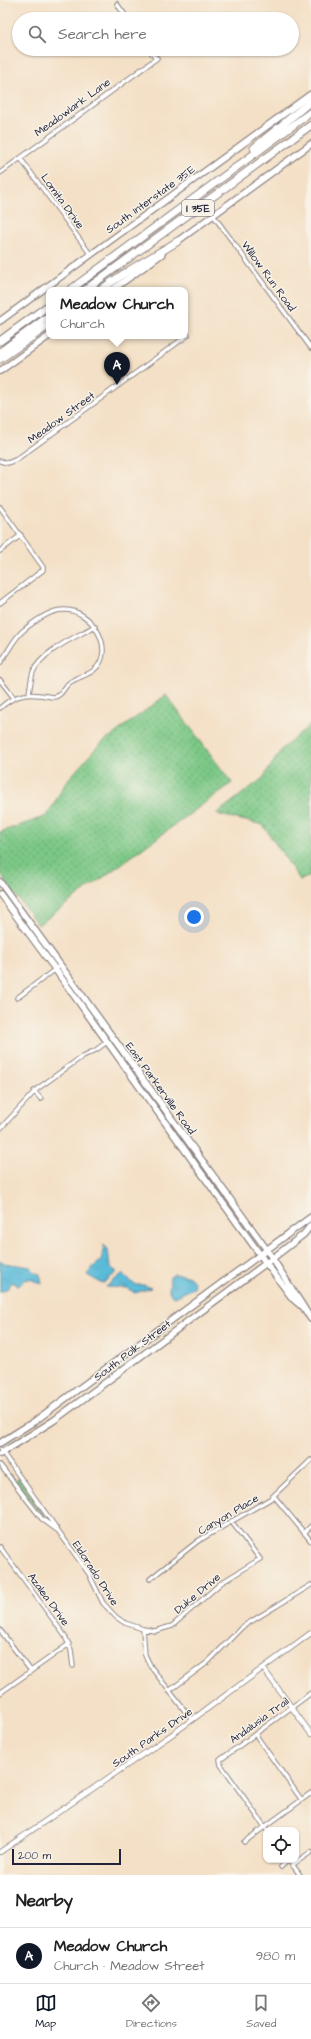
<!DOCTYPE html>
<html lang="en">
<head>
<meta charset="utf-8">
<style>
  :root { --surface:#fff; --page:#f6f6f6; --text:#222; --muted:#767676; --line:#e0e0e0; --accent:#111827 }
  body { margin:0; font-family:"Architects Daughter",sans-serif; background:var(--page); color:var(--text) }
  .controls { position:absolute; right:12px; bottom:12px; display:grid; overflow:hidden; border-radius:8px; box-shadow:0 1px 3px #0004 }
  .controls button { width:36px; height:36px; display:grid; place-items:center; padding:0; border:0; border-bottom:1px solid var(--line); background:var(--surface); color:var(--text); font:20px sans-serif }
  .scale { position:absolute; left:12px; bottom:10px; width:109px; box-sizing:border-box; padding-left:4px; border:2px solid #22223b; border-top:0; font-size:11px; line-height:14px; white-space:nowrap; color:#22223b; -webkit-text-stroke:3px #f7f3e8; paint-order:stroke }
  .you { position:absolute; left:194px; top:917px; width:14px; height:14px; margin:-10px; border:3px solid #fff; border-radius:50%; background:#1a73e8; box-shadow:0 0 0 6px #1a73e833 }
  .badge { display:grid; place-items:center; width:26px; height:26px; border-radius:50%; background:var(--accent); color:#fff; font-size:13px; font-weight:700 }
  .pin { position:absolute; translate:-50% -33px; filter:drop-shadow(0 1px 2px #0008) }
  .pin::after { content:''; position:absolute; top:21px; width:14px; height:12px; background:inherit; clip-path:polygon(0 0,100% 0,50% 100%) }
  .popup { position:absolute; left:46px; top:287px; width:142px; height:52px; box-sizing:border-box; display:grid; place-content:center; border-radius:8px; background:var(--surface); filter:drop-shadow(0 1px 3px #0005); font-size:13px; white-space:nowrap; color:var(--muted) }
  .popup b { font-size:15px; color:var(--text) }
  .popup::after { content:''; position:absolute; left:50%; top:100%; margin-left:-8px; border:8px solid transparent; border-top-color:var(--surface) }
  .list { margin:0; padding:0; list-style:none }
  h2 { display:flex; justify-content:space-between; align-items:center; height:52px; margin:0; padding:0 16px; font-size:17px }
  h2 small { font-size:13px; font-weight:400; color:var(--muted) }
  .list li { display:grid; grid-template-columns:26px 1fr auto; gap:12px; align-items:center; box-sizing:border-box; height:56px; padding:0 16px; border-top:1px solid var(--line) }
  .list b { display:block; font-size:15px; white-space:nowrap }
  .list p { margin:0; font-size:13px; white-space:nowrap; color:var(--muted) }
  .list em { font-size:13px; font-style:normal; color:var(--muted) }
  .icon { flex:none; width:22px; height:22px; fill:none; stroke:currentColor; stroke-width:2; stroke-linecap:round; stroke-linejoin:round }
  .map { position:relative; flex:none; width:311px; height:1875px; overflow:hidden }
  .search { position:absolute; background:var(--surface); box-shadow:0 1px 3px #0004; left:12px; right:12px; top:12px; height:44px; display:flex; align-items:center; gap:10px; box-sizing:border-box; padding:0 14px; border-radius:22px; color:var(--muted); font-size:15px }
  .sheet { height:108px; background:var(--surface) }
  nav { display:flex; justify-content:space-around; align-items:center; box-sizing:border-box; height:56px; border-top:1px solid var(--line); background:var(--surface); font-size:11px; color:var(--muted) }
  nav a { display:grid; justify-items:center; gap:2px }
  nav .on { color:var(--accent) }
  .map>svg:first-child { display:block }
  .grass { fill:url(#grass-dots); stroke:#4f7560 }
  .water { fill:url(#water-ripples); stroke:#3e6e8a }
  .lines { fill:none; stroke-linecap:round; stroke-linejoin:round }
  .minor-casing { stroke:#8b8180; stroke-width:5.5 }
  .tertiary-casing { stroke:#8b8180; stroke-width:6 }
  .secondary-casing { stroke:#8b8180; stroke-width:8 }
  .motorway-casing { stroke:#8b8180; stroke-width:9 }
  .minor { stroke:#fff; stroke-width:3.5 }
  .tertiary { stroke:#fff; stroke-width:4.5 }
  .secondary { stroke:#fff; stroke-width:5.5 }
  .motorway { stroke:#fff; stroke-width:7 }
  .labels { text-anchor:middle; stroke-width:3; stroke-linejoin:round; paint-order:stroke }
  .shield { fill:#f7f3e8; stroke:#62616f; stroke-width:1 }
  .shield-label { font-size:10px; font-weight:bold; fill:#22223b }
  .street-label { font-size:11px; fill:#22223b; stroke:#f7f3e8 }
</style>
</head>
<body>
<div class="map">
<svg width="311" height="1875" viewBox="0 0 311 1875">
  <defs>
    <pattern id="grass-dots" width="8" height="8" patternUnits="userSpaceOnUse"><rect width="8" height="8" fill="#7cc886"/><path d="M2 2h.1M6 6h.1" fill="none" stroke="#65a26f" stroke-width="1.8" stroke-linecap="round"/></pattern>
    <pattern id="water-ripples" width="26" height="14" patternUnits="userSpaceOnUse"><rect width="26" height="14" fill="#5abbd9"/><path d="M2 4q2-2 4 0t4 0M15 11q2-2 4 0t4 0" fill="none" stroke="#4ea0bb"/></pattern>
  </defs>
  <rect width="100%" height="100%" fill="#f7f3e8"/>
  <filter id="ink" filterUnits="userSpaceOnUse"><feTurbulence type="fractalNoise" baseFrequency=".025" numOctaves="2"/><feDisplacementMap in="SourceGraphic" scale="8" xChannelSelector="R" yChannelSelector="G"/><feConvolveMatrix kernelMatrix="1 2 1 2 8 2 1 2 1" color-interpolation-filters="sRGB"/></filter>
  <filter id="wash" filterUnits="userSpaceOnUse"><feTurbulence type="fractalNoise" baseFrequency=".012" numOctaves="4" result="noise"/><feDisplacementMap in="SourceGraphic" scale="16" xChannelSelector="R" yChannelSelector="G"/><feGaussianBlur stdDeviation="0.9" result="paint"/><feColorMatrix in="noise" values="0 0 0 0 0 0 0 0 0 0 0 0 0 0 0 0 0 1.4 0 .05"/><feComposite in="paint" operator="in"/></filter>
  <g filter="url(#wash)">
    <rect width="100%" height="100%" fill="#f4e0c6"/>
    <path class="grass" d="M166,695L232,783L38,925L0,874V832L47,816L66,782L98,746Z
      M311,724V876L300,880L263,825L216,814L263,778L282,749Z
      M19,1478L46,1517L36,1508L15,1481Z"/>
    <path class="water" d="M104,1245L108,1249L110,1267L117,1272L103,1284L87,1275L93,1267L101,1261Z
      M0,1260L4,1263L31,1267L34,1272L40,1274L42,1284L30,1279L25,1280L19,1286L12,1282L8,1288L0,1292Z
      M122,1274H124L135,1285H145L151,1288L135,1293L127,1288L106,1287Z
      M174,1274L189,1276L194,1282L195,1287L175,1297L172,1296L169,1291L170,1277Z"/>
  </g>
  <g filter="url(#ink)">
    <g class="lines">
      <g class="minor-casing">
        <path id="minor" d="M117,4L128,19
          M149,49L156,59
          M21,159L91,255
          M0,173L157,58
          M213,215L311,348
          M0,461L8,463L17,459L188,335
          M0,507L43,567V570L0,603
          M0,551L21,535
          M0,663C9,651 14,637 25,629C35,621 51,610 63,610C92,608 117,651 94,670C87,676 77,677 69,683C64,687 62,696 54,697C49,697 44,695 39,695C23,693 12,697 0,708
          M0,680L14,698
          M29,694C30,687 31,679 33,672C42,651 76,637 95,626
          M17,998L61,965
          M34,1091L41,1099
          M0,1129L37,1089L83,1056L96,1050L108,1041
          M0,1449L89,1574L103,1603L116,1617L125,1623L143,1629L155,1631L172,1626L221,1583L260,1559L231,1521
          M0,1465L42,1519L57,1530
          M274,1496L311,1541
          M304,1533L311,1526
          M0,1547L65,1636L71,1650L73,1666
          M150,1579L198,1541L270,1499L311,1460
          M143,1629L145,1655L151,1667L192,1720
          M0,1630L31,1671
          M169,1691L208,1662L242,1627L311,1585
          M0,1693L69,1644
          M255,1734L301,1799
          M267,1830L221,1765L220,1760L311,1693
          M244,1842L311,1793
          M289,1860L300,1875
          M292,1865L311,1852
          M281,1867L288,1860"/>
      </g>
      <g class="tertiary-casing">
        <path id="tertiary" d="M263,1668L311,1734
          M0,1852L174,1733L311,1633"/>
      </g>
      <g class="secondary-casing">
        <path id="secondary" d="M175,243L311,144
          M112,290L162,254
          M0,321L311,94
          M0,371L49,336
          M0,882L267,1250L311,1319
          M0,894L55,969L266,1263L293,1299L300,1305
          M0,1443L35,1421L311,1217
          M0,1454L53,1421L102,1385L273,1258L304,1234L311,1225"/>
      </g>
      <g class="motorway-casing">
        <path id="motorway" d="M254,148L311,101
          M70,290L311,112
          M85,290L311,125
          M101,290C125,271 153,257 178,241
          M0,341L49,305
          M0,352L49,316
          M0,359L49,325"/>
      </g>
      <use href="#minor" class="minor"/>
      <use href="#tertiary" class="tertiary"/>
      <use href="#secondary" class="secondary"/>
      <use href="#motorway" class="motorway"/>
    </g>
  </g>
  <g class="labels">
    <rect class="shield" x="182" y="200" width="32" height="16" rx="3"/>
    <g class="shield-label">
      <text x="198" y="212">I 35E</text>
    </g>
    <g class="street-label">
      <text transform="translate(72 107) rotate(-36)" y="4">Meadowlark Lane</text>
      <text transform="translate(150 199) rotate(-36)" y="4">South Interstate 35E</text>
      <text transform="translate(63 201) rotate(54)" y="4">Lomita Drive</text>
      <text transform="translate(269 276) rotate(54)" y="4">Willow Run Road</text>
      <text transform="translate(61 417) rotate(-36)" y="4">Meadow Street</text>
      <text transform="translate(161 1088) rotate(54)" y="4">East Parkerville Road</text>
      <text transform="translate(132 1350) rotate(-37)" y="4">South Polk Street</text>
      <text transform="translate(228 1514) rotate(-31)" y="4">Canyon Place</text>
      <text transform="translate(96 1573) rotate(57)" y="4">Eldorado Drive</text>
      <text transform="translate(197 1593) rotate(-40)" y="4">Duke Drive</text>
      <text transform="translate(49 1599) rotate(54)" y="4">Azalea Drive</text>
      <text transform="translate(259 1720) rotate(-36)" y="4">Andalusia Trail</text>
      <text transform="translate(152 1737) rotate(-35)" y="4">South Parks Drive</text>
    </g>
  </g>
</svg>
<div class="controls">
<button><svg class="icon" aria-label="locate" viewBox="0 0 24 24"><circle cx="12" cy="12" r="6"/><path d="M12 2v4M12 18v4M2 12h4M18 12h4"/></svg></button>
</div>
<div class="scale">200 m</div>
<div class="you"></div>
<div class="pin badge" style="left:117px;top:385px">A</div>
<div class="popup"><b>Meadow Church</b>Church</div>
<div class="search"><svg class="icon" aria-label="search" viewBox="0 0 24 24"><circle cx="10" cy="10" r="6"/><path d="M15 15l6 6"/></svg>Search here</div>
</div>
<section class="sheet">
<h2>Nearby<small></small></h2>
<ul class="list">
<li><span class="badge">A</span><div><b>Meadow Church</b><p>Church · Meadow Street</p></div><em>980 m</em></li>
</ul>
</section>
<nav>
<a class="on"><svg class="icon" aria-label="map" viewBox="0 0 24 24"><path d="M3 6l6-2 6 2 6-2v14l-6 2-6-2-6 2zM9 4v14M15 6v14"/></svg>Map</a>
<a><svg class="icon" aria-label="directions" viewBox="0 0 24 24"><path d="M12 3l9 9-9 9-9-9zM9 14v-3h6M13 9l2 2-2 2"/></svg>Directions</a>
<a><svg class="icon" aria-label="saved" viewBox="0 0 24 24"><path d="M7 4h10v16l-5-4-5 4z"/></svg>Saved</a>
</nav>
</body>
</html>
